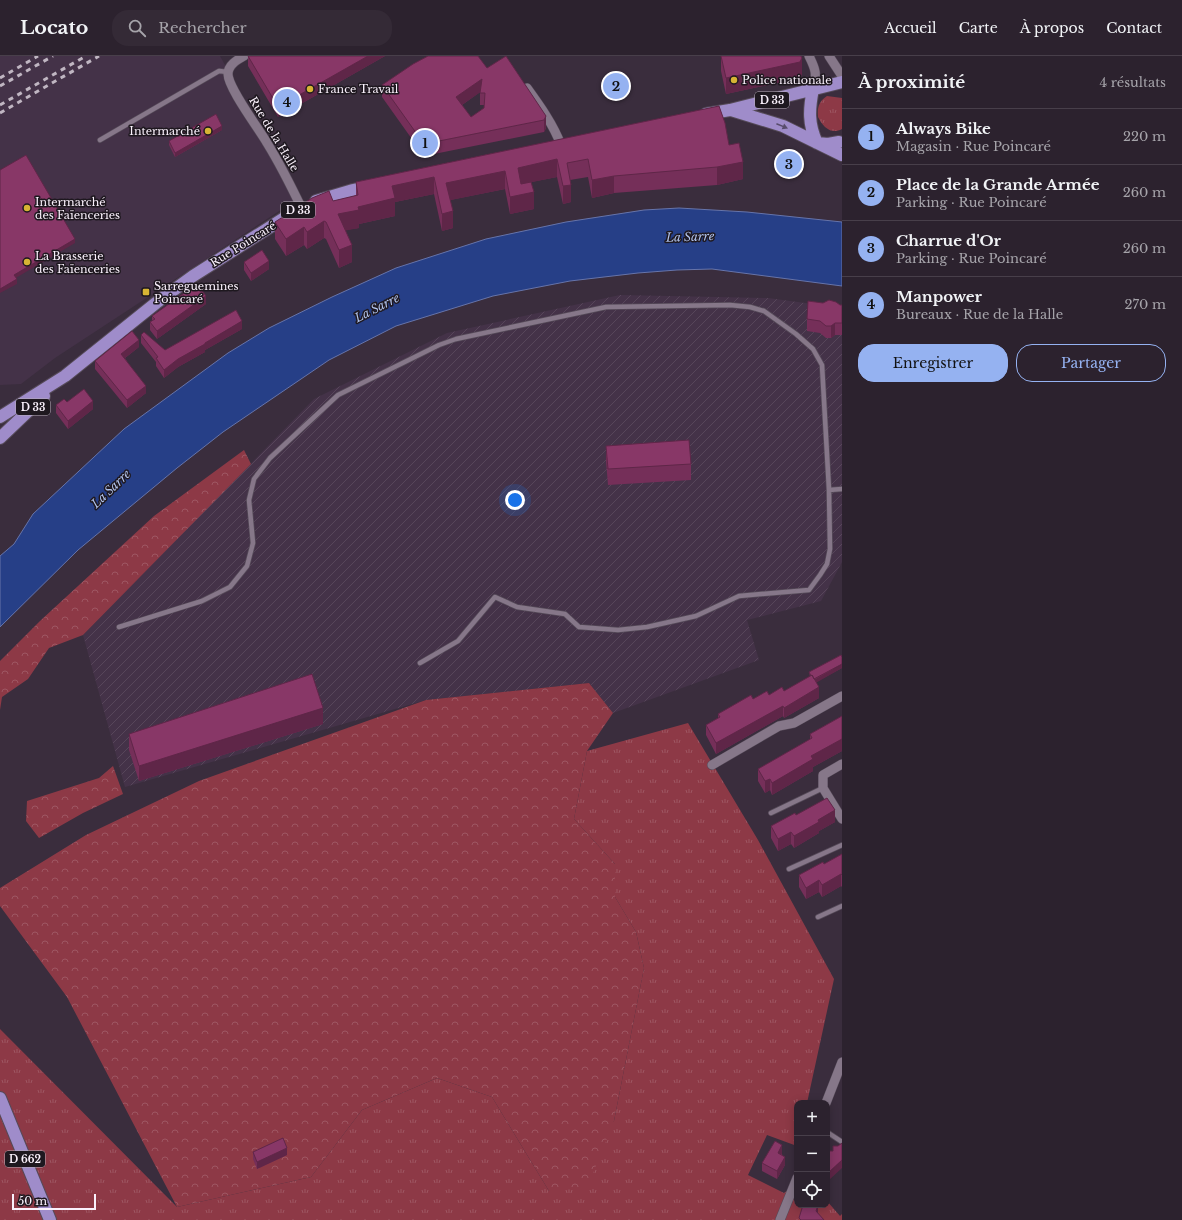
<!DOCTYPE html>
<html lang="fr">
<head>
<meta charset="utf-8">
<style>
  :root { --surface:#2c222e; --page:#342a36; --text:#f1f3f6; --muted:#a6a4aa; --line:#483f4a; --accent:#95b2f1 }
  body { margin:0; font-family:"Libre Baskerville",serif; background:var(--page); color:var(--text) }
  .controls { position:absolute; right:12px; bottom:12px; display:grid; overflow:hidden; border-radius:8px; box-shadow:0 2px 10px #0003 }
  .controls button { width:36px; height:36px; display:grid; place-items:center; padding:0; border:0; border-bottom:1px solid var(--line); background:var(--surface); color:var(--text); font:20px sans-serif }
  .scale { position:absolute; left:12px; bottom:10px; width:84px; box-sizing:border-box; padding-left:4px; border:2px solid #faf1fc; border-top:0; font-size:11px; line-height:14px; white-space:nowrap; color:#faf1fc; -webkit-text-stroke:3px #1e181f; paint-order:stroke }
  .you { position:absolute; left:515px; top:444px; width:14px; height:14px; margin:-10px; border:3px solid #fff; border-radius:50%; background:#1a73e8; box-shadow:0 0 0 6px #1a73e833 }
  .badge { display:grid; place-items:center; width:26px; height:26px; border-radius:50%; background:var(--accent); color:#111; font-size:13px; font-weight:700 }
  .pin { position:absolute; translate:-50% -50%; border:2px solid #fff; box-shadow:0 1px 4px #0006 }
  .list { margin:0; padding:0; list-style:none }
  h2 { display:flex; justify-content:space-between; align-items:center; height:52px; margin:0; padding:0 16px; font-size:17px }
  h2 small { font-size:13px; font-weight:400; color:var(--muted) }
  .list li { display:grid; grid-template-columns:26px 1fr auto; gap:12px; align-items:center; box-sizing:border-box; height:56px; padding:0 16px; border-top:1px solid var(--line) }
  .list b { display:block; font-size:15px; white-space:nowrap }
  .list p { margin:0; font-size:13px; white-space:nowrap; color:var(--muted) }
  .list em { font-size:13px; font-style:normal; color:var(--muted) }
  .actions { display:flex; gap:8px; padding:12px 16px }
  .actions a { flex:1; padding:9px 0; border:1px solid var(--accent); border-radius:16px; text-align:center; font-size:14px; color:var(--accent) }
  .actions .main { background:var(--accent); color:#111 }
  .icon { flex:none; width:22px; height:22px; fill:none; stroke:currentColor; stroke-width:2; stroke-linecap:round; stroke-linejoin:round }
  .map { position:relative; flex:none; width:842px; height:1164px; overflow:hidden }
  header { display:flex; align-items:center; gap:24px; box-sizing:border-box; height:56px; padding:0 20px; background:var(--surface); border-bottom:1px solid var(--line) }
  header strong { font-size:19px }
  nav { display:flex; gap:22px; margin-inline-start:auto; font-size:14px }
  .search { width:280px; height:36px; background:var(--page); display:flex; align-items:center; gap:10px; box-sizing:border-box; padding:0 14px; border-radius:16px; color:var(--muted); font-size:15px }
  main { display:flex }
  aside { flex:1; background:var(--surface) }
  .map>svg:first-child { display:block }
  .built { fill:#443248 }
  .industrial { fill:url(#industrial-furrows) }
  .grass { fill:url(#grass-tufts) }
  .forest { fill:url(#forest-crowns) }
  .water { fill:#263f87; stroke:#6674aa }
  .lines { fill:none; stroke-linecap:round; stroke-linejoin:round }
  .lane-casing { stroke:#554a58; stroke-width:6 }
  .street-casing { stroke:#554a58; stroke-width:10 }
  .primary-casing { stroke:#554a58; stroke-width:14 }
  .lane { stroke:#867789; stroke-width:4.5 }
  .street { stroke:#867789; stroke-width:9 }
  .primary { stroke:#9f8cca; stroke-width:12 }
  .rail { stroke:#c0b6c2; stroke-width:3; stroke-dasharray:5 5; stroke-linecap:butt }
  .wall { fill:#752f59; fill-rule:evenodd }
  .shaded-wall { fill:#5f2648 }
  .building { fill:#883767; stroke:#5f2648; fill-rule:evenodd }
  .oneway { fill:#584c6c }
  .poi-dot { fill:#d7b434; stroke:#1e181f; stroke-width:1.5 }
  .labels { text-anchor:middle; stroke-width:3; stroke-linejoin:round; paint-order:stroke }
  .shield { fill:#1e181f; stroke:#b8b0ba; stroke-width:1 }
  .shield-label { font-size:10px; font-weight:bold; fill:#faf1fc }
  .poi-label { font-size:11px; fill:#faf1fc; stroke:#1e181f; text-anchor:start }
  .street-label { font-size:11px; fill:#faf1fc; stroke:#1e181f }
  .water-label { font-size:12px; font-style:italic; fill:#b3c5ee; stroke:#1e181f }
</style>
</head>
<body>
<header>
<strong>Locato</strong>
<div class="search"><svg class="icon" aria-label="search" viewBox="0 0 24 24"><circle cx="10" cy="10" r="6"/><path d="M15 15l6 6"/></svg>Rechercher</div>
<nav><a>Accueil</a><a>Carte</a><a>À propos</a><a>Contact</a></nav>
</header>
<main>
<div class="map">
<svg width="842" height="1164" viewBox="0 0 842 1164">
  <defs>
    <pattern id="industrial-furrows" width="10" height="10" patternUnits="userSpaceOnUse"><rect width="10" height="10" fill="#443248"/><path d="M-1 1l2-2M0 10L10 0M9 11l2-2" fill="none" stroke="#57465a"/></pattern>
    <pattern id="grass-tufts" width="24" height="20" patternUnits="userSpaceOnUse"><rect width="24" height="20" fill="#8d3946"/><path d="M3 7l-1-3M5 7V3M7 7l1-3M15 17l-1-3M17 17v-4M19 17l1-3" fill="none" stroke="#9e5662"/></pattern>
    <pattern id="forest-crowns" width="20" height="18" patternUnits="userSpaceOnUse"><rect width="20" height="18" fill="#8d3946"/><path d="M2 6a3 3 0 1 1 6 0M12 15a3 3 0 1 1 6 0" fill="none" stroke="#9e5662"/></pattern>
  </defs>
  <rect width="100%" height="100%" fill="#3a2d3d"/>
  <path class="built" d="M0,0H220L299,142L55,302L21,328L0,329Z"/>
  <path class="industrial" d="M620,239L768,242L842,252V506L821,545L747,564L759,604L613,657L589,627L426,644L125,731L83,579L314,343L447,277Z"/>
  <path class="grass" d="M827,40L842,42V73C831,79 823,71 818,61C817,52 819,45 827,40Z
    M688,667L758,784L834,923L807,1047H797V1090L767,1079L748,1119L784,1137L797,1127V1149H827V1145L840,1160L842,1158V1164H0V973L177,1151L311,1121L362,1054L437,1022L492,1041L549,1135L614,1065L644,912L636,876L615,841V808L574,763L587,695Z"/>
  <path class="forest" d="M244,394L251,408L83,579L49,592L28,623L2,641L0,654V605L40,565L154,460Z
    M589,627L613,657L587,695L574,763L615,808V841L636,876L644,912L614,1065L587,1132L549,1135L492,1041L437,1022L362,1054L311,1121L177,1151L67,941L0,850V832L86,779L199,725L426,644Z
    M113,710L123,738L83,757L39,782L26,765L27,745L99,722Z"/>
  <path class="water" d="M679,152L747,156L842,166V230L712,213L677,214L638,217L570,225L493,240L396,270L329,304L223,376L177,412L78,494L0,571V500L14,488L33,458L124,373L228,297L269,272L332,241L396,212L486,183L566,166L644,154Z"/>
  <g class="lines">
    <g class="lane-casing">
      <path id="lane" d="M100,84L219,15L228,16
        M829,434L842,433
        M119,571L202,545L230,531L247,510L253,487L249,444L254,423L270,402L338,339L439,289L456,283L606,251L730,249L750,251L764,255L796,278L813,293L822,309L829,434L830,493L827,508L820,519L809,534L739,540L696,560L647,571L618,574L579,571L565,558L517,551L495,541L458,585L420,607
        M771,757L823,732
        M789,813L842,789
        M818,861L842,850
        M827,1076L842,1086"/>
    </g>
    <g class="street-casing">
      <path id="street" d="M244,0C237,4 228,9 228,18C228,32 259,73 267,87C280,108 291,130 302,153
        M809,0C816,14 817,18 813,33
        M829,0L842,20
        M527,32C540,50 553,68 561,89
        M842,708L823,719V732L842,763
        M712,709L779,670L794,667L842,640
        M826,1047L842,1006
        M780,1164L797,1122"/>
    </g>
    <g class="primary-casing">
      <path id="primary" d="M813,33C809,53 808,68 817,87L828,88L839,86
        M731,54L783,70L842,99
        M706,58L730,54L842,26
        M316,145L353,134L371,130
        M0,361L65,320L156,247L193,220L289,159
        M0,382L44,340
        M0,1042L50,1164"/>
    </g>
    <use href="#lane" class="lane"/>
    <use href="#street" class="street"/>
    <use href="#primary" class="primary"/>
    <path class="rail" d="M0,22L38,0
      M0,30L53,0
      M0,49L86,0
      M0,57L99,0"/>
  </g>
  <path class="wall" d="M248,0H385L278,61L248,10Z
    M721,0L802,18L800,22L726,38L721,15Z
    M487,12L546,60V72L544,76L424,100L382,41V29ZM480,36V49H484V52L471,61L462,49Z
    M719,50L729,89L743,123L717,129L614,137L592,142L588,121L570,124L571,146L563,148L557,121L531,126L534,153L510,158L505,133L450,144L453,172L442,175L434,138L395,146V160L359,168V172L345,174L352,206L339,212L326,183L324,182L307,193L304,189L286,200L275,183V166L333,145L356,140V126Z
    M222,74L175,101L169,89V85Z
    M244,206L269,213L251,225L244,214Z
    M206,248L157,283L150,274V266L152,265V260Z
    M840,249H842V279H835L831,282H826L820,277L807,275V263Z
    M242,273L205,294V296L178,311L164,322L156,310V306L141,287V279L165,294Z
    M139,291L125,302L146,337L127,352L95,313V305Z
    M67,346L93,353L68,373L56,357V349Z
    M606,390L691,408V424L608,429L606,405Z
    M842,612L816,626L819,642L784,662L783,660L716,698L706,679V669L718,662V658L753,643L784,635L810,621L809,616Z
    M842,660V695L813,711V715L772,739L770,734L765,737L758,725V713L810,684V678Z
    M323,668L139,725L129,694V678Z
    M796,759L835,766L819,775V777L794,792L791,788L778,795L771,782V770Z
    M842,798V831L841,830L822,841L819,836L806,843L799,831V819L824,808Z
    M253,1096L287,1099L257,1113L253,1103Z
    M782,1097V1098L785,1109L777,1123L762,1115V1107Z"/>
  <path class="shaded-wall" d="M368,0H385L278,61V51Z
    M802,2V18L800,22L726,38V22Z
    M482,23V35L456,53V41Z
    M546,60V72L544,76V64Z
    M222,70V74L175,101V97Z
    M557,103V121L518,129V112Z
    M743,106V123L717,129V111Z
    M505,115V133L446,145V127Z
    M614,120V137L592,142V124Z
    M434,121V138L395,146V160L359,168V172L338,176V158L358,151L392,130Z
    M571,129V146L563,148V130Z
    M534,136V153L510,158V141Z
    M453,155V172L442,175V158Z
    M324,165V182L307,193V176Z
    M304,171V189L286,200V183Z
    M75,183V187L14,223V219Z
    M352,189V206L339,212V194Z
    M269,205V213L251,225V217Z
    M17,223V228L0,237V233Z
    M206,240V248L157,283V275Z
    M242,265V273L205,294V296L178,311L164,322V314L178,303Z
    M835,267V279L831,282V270Z
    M139,284V291L121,305V298Z
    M146,330V337L127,352V344Z
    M93,345V353L68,373V365Z
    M842,608V612L814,628V624Z
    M819,631V642L784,662V652Z
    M783,650V660L716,698V687Z
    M323,652V668L139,725V710Z
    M842,683V695L813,711V715L772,739V727L811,700Z
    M770,723V734L765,737V725Z
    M835,754V766L819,775V777L794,792V780L818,764Z
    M791,776V788L778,795V783Z
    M841,818V830L822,841V829Z
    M819,824V836L806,843V832Z
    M782,1089V1097L778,1105V1097Z
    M287,1092V1099L257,1113V1106Z
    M785,1101V1109L777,1123V1115Z
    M842,1104V1112L828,1125V1117Z
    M818,1149V1157L816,1164V1155Z"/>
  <path class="building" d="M248,0H368L278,51Z
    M428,0H478L487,12L506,0L546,60L544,64L424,88L382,29L413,8ZM482,23L480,37H485L484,52L471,61L456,41Z
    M721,0H801L802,2L800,6L726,22Z
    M719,50L725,67L729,89L739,87L743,106L717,111L614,120L592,124L588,103L567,107L571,129L563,130L557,103L518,112L521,128L531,126L534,136L510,141L505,115L446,127L453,155L442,158L434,121L392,130L395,142L358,151L359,154L338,158L352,189L339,194L326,166L324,165L307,176L304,171L286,183L275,166L312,142L329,135L333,145L358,139L356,126Z
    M216,58L222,70L175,97L169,85Z
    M26,99L75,183L14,219L17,223L0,233V114Z
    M262,194L269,205L251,217L244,206Z
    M197,228L206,240L157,275L150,266L155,263L152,260Z
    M829,244L836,246L840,249H842V267H835L831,270H826L820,265L807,263L808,245L823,247Z
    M236,254L242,265L205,287V288L178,303L164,314L156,302L158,301L141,279L144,276L165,294Z
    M132,275L139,284L121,298L146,330L127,344L95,305Z
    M84,333L93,345L68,365L56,349L64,343L67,346Z
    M689,384L691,408L608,413L606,390Z
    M841,599L842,601V608L814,623L812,619L811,620L809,616Z
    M312,618L323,652L139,710L129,678Z
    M812,619L819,631L784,652L783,650L716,687L706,669L720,661L718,658L751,639L753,643L767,635L769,639L782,631L784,635Z
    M842,660V683L811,700L813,703L772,727L770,723L765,725L758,713L812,682L810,678Z
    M827,742L835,754L818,764L819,766L794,780L791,776L778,783L771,770L795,757L796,759Z
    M842,798V819L841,818L822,829L819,824L806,832L799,819L823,806L824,808Z
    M283,1082L287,1092L257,1106L253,1096Z
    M775,1085L782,1089L778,1097L785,1101L777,1115L762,1107Z
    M842,1087V1104L828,1117L827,1116V1095H833V1090H838Z
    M803,1149H818L816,1155L824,1164H801L799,1162Z"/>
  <defs><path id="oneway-solid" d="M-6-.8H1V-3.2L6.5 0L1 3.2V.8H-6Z"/></defs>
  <use class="oneway" href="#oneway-solid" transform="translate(782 70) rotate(22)"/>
  <g class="poi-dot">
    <circle cx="734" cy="24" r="4"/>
    <circle cx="310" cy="33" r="4"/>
    <circle cx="208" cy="75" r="4"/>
    <circle cx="27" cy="152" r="4"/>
    <circle cx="27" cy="206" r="4"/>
    <rect x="142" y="232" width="8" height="8" rx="2"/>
  </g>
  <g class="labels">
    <g class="shield">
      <rect x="755" y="36" width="34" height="16" rx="3"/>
      <rect x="281" y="146" width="34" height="16" rx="3"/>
      <rect x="16" y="343" width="34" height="16" rx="3"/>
      <rect x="5" y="1095" width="40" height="16" rx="3"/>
    </g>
    <g class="shield-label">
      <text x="772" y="48">D 33</text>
      <text x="298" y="158">D 33</text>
      <text x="33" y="355">D 33</text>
      <text x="25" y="1107">D 662</text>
    </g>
    <g class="poi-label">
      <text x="742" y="28">Police nationale</text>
      <text x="318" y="37">France Travail</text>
      <text x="200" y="79" text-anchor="end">Intermarché</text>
      <text x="35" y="150">Intermarché<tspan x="35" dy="13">des Faïenceries</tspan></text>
      <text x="35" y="204">La Brasserie<tspan x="35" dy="13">des Faïenceries</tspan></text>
      <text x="154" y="234">Sarreguemines<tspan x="154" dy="13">Poincaré</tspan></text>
    </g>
    <g class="street-label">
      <text transform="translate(274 78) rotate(59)" y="4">Rue de la Halle</text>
      <text transform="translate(243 188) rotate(-32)" y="4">Rue Poincaré</text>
    </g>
    <g class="water-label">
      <text transform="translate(690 181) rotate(-2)" y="4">La Sarre</text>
      <text transform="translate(377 252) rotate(-27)" y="4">La Sarre</text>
      <text transform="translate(111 433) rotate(-44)" y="4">La Sarre</text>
    </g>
  </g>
</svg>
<div class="controls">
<button>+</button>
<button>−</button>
<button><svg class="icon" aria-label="locate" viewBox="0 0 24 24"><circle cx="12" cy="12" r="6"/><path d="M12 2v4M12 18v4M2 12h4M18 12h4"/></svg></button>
</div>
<div class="scale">50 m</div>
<div class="you"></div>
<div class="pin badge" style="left:425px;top:87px">1</div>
<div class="pin badge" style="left:616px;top:30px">2</div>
<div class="pin badge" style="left:789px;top:108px">3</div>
<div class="pin badge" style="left:287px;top:46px">4</div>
</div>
<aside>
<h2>À proximité<small>4 résultats</small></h2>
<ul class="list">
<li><span class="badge">1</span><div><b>Always Bike</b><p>Magasin · Rue Poincaré</p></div><em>220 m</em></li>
<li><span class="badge">2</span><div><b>Place de la Grande Armée</b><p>Parking · Rue Poincaré</p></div><em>260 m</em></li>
<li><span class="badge">3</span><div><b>Charrue d'Or</b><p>Parking · Rue Poincaré</p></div><em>260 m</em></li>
<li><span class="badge">4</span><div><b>Manpower</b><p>Bureaux · Rue de la Halle</p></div><em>270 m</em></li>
</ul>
<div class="actions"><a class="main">Enregistrer</a><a>Partager</a></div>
</aside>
</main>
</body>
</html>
